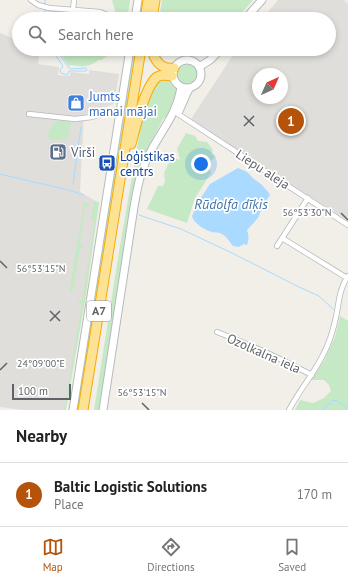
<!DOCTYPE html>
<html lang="en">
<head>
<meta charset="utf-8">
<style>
  :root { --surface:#fff; --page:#f6f6f6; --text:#222; --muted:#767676; --line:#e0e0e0; --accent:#b45309 }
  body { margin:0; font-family:"PT Sans",sans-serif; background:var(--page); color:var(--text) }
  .compass { position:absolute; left:252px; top:68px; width:36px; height:36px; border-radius:50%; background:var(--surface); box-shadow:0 2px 6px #0003; rotate:45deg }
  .scale { position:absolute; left:12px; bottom:10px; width:59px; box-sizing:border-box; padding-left:4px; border:2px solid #5f6368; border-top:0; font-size:11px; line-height:14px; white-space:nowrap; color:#5f6368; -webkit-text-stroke:3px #fff; paint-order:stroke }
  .you { position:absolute; left:201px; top:164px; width:14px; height:14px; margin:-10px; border:3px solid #fff; border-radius:50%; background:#1a73e8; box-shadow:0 0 0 6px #1a73e833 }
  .badge { display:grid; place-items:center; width:26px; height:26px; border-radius:50%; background:var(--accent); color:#fff; font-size:13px; font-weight:700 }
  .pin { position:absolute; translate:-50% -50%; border:2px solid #fff; box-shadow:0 1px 4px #0006 }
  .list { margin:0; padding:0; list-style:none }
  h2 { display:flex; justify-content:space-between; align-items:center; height:52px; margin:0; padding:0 16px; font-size:17px }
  h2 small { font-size:13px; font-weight:400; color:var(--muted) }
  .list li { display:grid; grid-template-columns:26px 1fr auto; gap:12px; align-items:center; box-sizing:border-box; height:64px; padding:0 16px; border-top:1px solid var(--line) }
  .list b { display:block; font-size:15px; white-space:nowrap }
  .list p { margin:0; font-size:13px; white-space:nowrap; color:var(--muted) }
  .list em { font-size:13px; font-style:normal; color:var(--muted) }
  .icon { flex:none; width:22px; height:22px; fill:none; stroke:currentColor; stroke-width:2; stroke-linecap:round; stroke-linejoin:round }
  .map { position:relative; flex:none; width:348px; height:410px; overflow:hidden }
  .search { position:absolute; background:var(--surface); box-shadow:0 2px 6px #0003; left:12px; right:12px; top:12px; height:44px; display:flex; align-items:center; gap:10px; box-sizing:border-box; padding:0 14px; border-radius:22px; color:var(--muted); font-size:15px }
  .sheet { height:116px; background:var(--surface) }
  nav { display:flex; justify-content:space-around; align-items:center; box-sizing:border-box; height:56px; border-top:1px solid var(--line); background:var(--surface); font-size:11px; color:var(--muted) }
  nav a { display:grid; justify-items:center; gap:2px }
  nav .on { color:var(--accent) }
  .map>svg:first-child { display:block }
  .industrial { fill:#e0deda; fill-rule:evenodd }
  .green { fill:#c5e8c5 }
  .water { fill:#aadaff }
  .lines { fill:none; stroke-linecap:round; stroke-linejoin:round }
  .stream { stroke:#aadaff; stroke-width:1 }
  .street-casing { stroke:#b5b8bc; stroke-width:6 }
  .secondary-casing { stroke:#b6babf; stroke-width:9 }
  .highway-casing { stroke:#f9ab00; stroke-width:11 }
  .street { stroke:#fff; stroke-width:4.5 }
  .secondary { stroke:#fff; stroke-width:7 }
  .highway { stroke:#fde293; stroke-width:9 }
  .ticks { fill:none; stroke:#5f6368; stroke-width:1.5 }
  .labels { text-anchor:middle; stroke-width:3.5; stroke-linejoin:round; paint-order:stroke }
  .shield { fill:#fff; stroke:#8f9295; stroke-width:1 }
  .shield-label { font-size:12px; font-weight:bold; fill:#5f6368 }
  .shop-label { font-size:13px; fill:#366cbe; stroke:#fff; text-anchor:start }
  .service-label { font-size:13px; fill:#4e5e75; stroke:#fff; text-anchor:start }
  .transit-label { font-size:13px; fill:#164399; stroke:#fff; text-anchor:start }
  .street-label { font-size:13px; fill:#5f6368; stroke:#fff }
  .water-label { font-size:14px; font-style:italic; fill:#4174aa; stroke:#fff }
  .ticks-label { font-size:10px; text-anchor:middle; fill:#5f6368; stroke:#fff; stroke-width:3.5; stroke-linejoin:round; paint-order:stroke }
</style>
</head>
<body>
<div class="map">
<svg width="348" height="410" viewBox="0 0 348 410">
  <rect width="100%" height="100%" fill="#f1efe8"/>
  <path class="industrial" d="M278,0H344L348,4V221L191,119L237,49H329V19H262ZM258,74H282V98H258Z
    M0,33L19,41V49H40L38,64L59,67L58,75L70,76V72L89,74V70L119,74L114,104L84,115L80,192L99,203L65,410H23L0,407Z"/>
  <path class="green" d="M112,0H130L128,14H116Z
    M162,0H253L236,19H159Z
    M49,10H50L99,14L105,15L111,19H47Z
    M58,49H115L102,60H99C89,67 84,67 71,65L69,66L67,64Z
    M133,49H136L79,410H77Z
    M176 74a11 11 0 1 1 22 0a11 11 0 1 1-22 0Z
    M168,79L177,90L178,93L169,117H166L163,119L146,152L131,211L102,390L100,410H94L119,252L141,125L143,115L152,89L160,80Z
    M60,120L70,121L71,122C70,129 70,139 62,141L63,137H62L61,140H53L52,141L50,140L48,137C49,129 52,122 60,120Z
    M186,133L195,136L198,141L207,142L213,150L211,154L215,156C210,163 208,165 211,173L195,198L187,223L147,209L158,186H163L165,181L164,173L172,157L180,160L177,149Z
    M94,201L99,202L86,295L66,410H64L82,303H78L79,300H82L95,221L91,220Z
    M84,202L88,204L89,207H85L80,242L82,243L83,245L80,250L73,290V291H70V287Z
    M340,316L348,321V410H295L300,400L313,403L324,398L331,391L329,385L324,380H311L324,361L335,337Z"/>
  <path class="water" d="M238,168L247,172L254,179L261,184L269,193L270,195L263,205L258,218L247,230C249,235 249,240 247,245L244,244L239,247L233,246C229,241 227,237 222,234C219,232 215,233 212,232C205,230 193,223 192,216L200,199L210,184Z"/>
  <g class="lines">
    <path class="stream" d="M45,5V0
      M45,8V12L46,13L45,19
      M42,19L43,14L44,13
      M51,49L63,66L60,70L61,73L67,75L69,71H86L87,70L86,68L71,69L68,67L56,49
      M0,174L68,190L84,195
      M73,184L81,127
      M139,215L181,229L230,252L299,287L319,296L333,309
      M323,410C326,405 330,405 333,400L337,401L348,409"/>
    <g class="street-casing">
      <path id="street" d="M31,0L38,5L49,8L100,12L113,17L125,15L135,17
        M73,10L74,0
        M29,114L75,119L92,117L108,112H120
        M178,114L348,225
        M282,238L347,278
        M277,246L308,198
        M217,332C249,344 281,359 312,375
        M289,410C301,387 319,368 328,344C332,335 334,326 336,317C339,303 339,289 348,276"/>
    </g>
    <g class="secondary-casing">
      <path id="secondary" d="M135,19L138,0
        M245,19L262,0
        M173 74a14 14 0 1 1 28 0a14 14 0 1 1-28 0Z
        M199,67L210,60L221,49
        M179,111L186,95L189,89
        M73,410L130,49
        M103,410L134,207C137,190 140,172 148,157C160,131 176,117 181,88"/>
    </g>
    <g class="highway-casing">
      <path id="highway" d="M145,19L148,0
        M152,19L155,0
        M152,49C154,60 161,70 174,68
        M131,144C135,129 145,86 157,77C162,74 167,75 172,76
        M83,410L141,49"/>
    </g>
    <use href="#street" class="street"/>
    <use href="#secondary" class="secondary"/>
    <use href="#highway" class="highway"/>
  </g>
  <path class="ticks" d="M244,116L254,126M244,126L254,116M341,213L348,220M0,261L7,268M50,311L60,321M50,321L60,311M0,370L7,363M142,403L149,410"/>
  <defs>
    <g id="shop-square" transform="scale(0.9)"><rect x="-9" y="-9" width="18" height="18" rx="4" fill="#3f7fe0" stroke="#fff"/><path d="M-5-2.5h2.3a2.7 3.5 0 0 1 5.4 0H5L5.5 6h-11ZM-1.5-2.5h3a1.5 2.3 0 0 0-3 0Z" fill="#fff"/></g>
    <g id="fuel-square" transform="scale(0.9)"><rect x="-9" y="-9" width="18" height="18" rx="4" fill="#5c6f8a" stroke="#fff"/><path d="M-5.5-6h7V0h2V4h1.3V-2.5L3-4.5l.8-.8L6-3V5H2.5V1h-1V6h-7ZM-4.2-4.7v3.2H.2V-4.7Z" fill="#fff"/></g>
    <g id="bus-square" transform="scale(0.9)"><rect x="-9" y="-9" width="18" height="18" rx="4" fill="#1a4fb4" stroke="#fff"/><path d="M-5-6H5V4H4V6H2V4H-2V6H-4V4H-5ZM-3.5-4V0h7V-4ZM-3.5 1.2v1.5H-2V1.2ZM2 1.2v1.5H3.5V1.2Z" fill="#fff"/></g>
  </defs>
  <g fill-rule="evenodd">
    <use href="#shop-square" x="76" y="103"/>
    <use href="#fuel-square" x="58" y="152"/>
    <use href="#bus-square" x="107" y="163"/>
  </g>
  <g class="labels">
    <rect class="shield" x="87" y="301" width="24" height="20" rx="3"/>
    <g class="shield-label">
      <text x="99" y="315">A7</text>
    </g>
    <g class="shop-label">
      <text x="89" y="101">Jumts<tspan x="89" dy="15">manai mājai</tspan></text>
    </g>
    <g class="service-label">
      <text x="71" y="157">Virši</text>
    </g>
    <g class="transit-label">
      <text x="120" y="161">Loģistikas<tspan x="120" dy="15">centrs</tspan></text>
    </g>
    <g class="street-label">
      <text transform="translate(263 169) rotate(33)" y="5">Liepu aleja</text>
      <text transform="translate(264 353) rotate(24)" y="5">Ozolkalna iela</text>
    </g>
    <g class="water-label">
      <text x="231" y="209">Rūdolfa dīķis</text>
    </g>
  </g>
  <g class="ticks-label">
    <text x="307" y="216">56°53'30"N</text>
    <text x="41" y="272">56°53'15"N</text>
    <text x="41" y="367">24°09'00"E</text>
    <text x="142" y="396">56°53'15"N</text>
  </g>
</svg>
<svg class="compass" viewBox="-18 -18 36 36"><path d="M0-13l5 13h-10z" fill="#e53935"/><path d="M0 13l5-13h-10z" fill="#767676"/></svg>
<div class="scale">100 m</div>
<div class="you"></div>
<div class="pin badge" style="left:291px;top:121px">1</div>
<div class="search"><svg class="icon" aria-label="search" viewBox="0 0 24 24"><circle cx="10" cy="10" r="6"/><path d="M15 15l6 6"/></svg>Search here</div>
</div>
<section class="sheet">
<h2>Nearby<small></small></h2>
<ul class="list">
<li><span class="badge">1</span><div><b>Baltic Logistic Solutions</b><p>Place</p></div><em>170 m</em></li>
</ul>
</section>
<nav>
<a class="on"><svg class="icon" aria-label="map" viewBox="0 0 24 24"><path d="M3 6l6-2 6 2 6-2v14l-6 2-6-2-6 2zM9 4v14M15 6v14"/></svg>Map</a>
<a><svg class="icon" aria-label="directions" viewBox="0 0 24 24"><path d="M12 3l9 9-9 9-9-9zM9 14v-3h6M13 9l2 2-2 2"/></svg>Directions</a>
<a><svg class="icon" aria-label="saved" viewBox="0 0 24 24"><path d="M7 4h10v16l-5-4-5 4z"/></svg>Saved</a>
</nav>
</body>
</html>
